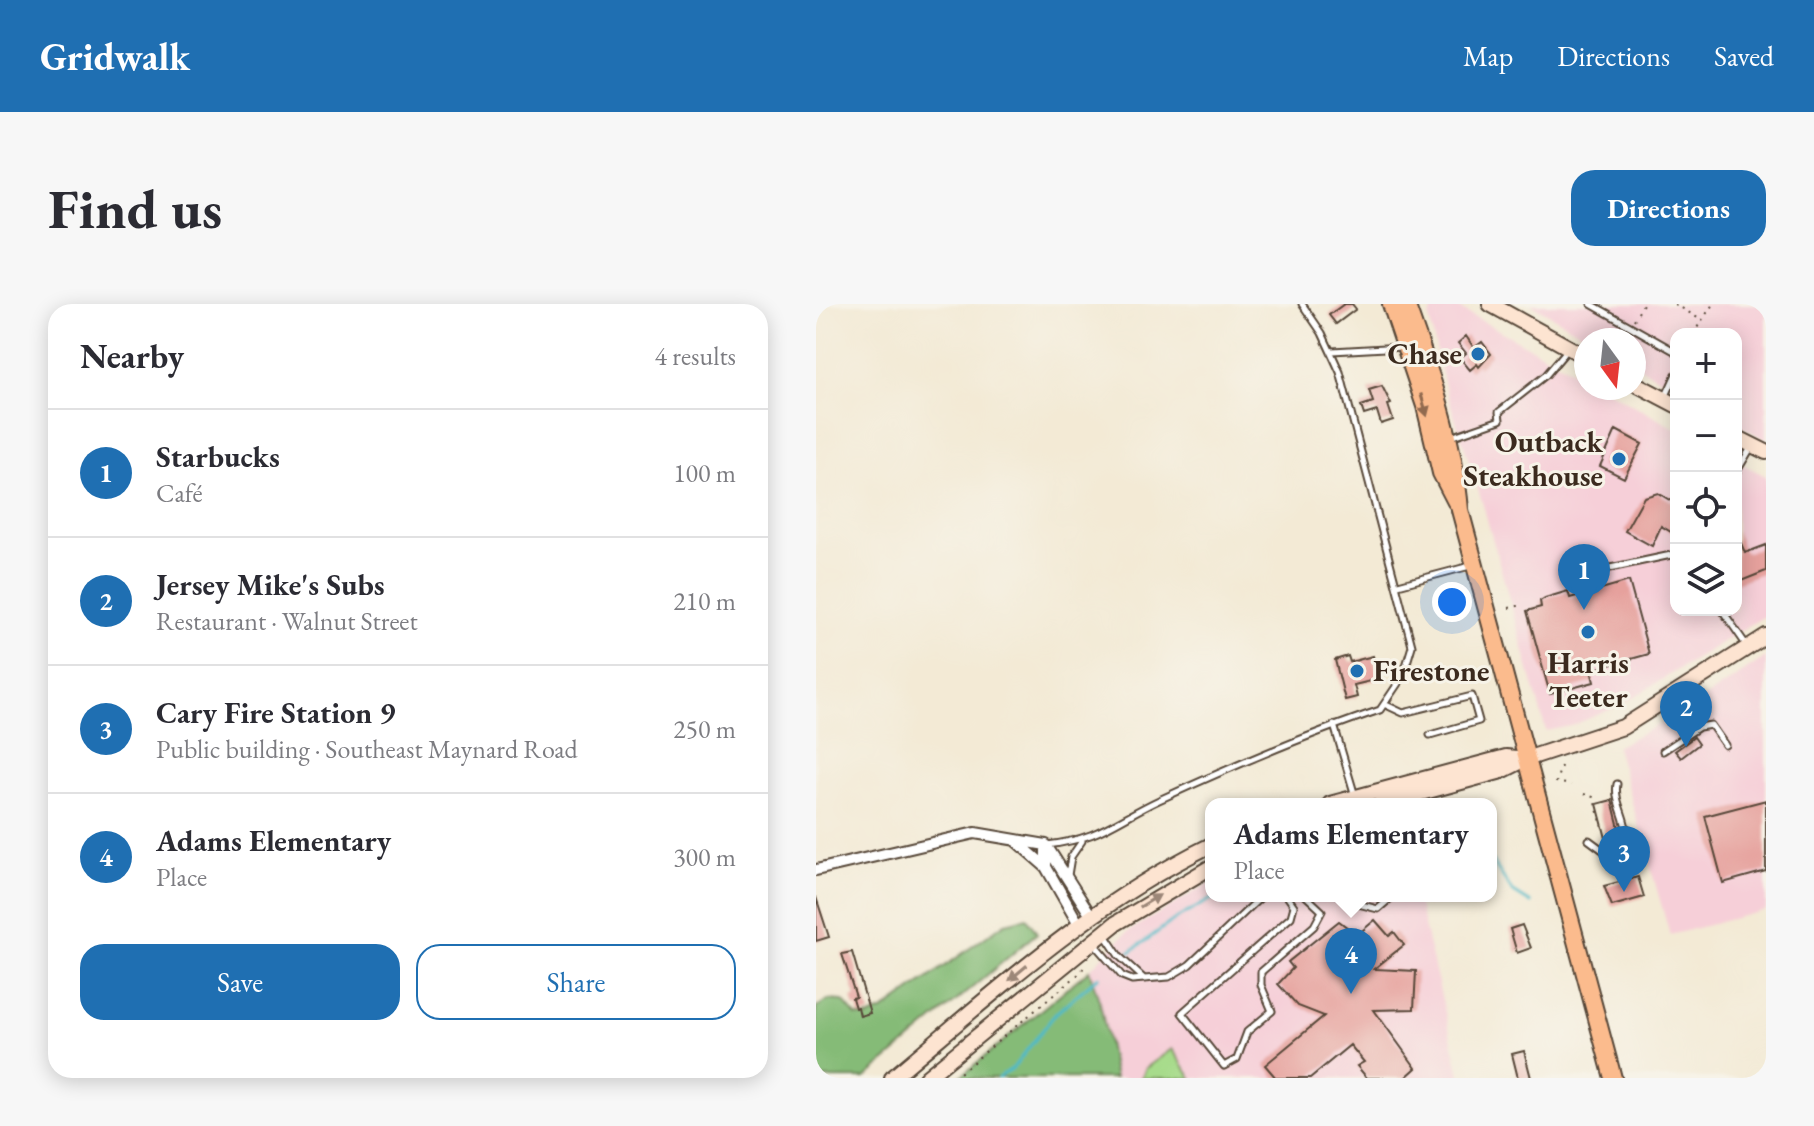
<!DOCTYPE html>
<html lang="en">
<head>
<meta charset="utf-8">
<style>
  :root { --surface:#fff; --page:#f7f7f7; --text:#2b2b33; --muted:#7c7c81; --line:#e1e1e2; --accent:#1f6fb2 }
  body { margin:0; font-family:"EB Garamond",serif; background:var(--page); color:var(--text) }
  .controls { position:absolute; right:24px; top:24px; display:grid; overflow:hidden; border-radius:16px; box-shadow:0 4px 20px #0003 }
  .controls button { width:72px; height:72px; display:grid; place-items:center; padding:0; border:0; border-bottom:2px solid var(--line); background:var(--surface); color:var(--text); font:40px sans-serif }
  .compass { position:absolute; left:758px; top:24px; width:72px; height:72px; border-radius:50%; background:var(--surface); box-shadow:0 4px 20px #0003; rotate:165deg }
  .you { position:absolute; left:636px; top:298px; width:28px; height:28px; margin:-20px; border:6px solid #fff; border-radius:50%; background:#1a73e8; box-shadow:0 0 0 12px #1a73e833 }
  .badge { display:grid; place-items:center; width:52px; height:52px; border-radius:50%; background:var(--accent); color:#fff; font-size:26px; font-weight:700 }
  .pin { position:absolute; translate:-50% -66px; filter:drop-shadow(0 2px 4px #0008) }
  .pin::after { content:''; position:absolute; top:42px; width:28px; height:24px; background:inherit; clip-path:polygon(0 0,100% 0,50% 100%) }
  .popup { position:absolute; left:389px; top:494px; width:292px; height:104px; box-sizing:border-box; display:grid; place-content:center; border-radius:16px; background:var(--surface); filter:drop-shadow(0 2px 6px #0005); font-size:26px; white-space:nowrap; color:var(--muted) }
  .popup b { font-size:30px; color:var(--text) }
  .popup::after { content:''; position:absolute; left:50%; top:100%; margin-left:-16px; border:16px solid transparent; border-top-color:var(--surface) }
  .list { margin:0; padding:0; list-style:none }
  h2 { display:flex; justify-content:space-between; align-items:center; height:104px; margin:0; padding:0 32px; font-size:34px }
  h2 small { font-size:26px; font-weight:400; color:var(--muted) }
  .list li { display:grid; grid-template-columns:52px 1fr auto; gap:24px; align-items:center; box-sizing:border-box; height:128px; padding:0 32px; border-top:2px solid var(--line) }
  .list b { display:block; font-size:30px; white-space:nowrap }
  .list p { margin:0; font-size:26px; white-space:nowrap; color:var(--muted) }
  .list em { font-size:26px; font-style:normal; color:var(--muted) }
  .actions { display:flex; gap:16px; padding:24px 32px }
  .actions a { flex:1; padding:18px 0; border:2px solid var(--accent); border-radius:24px; text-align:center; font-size:28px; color:var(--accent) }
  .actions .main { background:var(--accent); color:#fff }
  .icon { flex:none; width:44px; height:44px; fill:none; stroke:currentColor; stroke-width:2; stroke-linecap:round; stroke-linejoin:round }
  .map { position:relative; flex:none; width:950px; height:774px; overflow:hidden; border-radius:24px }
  header { display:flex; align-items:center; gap:48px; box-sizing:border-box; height:112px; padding:0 40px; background:var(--accent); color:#fff }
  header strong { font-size:38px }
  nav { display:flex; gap:44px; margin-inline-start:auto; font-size:28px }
  .intro { display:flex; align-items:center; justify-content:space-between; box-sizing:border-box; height:192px; padding:0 48px }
  h1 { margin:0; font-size:56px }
  .button { padding:20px 36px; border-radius:24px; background:var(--accent); color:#fff; font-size:28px; font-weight:700 }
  main { display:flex; gap:48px; padding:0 48px }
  aside { flex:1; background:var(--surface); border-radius:24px; box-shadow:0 4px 20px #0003 }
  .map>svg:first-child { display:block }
  .built { fill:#f6cfd8 }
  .green { fill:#a7db8b; stroke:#718254; stroke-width:2 }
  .forest { fill:#85bb77; stroke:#60724a; stroke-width:2 }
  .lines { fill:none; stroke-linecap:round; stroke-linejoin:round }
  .stream { stroke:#4ebac8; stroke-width:3 }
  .building { fill:#e6a19d }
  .service-casing { stroke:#574739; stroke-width:9 }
  .minor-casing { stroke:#574739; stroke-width:14 }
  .secondary-casing { stroke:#574739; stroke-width:18 }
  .primary-casing { stroke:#574739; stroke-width:20 }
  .path { stroke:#574739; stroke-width:2; stroke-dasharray:2 6; stroke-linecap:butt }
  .service { stroke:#fff; stroke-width:5 }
  .minor { stroke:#fff; stroke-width:10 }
  .secondary { stroke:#fde4d1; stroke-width:14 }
  .primary { stroke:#fbbb8d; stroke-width:16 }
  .oneway { fill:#916b50 }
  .oneway2 { fill:#9c8778 }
  .poi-dot { fill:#1f6fb2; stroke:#f7f3e8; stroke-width:3 }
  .labels { text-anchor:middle; stroke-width:6; stroke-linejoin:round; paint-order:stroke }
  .poi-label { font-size:30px; font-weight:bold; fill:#3b2a1e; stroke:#f7f3e8; text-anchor:end }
</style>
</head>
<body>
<header>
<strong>Gridwalk</strong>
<nav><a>Map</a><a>Directions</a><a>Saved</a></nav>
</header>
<div class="intro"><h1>Find us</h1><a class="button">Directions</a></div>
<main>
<aside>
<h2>Nearby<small>4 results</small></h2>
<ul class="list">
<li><span class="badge">1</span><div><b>Starbucks</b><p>Café</p></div><em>100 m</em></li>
<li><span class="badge">2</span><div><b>Jersey Mike's Subs</b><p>Restaurant · Walnut Street</p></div><em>210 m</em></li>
<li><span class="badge">3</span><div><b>Cary Fire Station 9</b><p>Public building · Southeast Maynard Road</p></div><em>250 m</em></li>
<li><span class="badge">4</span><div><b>Adams Elementary</b><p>Place</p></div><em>300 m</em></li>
</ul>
<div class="actions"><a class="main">Save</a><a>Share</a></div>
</aside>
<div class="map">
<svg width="950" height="774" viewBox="0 0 950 774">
  <rect width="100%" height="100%" fill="#f7f3e8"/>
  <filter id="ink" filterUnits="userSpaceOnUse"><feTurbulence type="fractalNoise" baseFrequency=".0125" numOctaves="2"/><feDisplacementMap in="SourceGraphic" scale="16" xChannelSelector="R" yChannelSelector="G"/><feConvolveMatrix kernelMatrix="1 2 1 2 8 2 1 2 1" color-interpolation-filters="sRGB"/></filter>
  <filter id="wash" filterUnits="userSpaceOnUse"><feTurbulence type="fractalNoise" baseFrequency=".006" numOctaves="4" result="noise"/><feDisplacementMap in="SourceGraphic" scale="32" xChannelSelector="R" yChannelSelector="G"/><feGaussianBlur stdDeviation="1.8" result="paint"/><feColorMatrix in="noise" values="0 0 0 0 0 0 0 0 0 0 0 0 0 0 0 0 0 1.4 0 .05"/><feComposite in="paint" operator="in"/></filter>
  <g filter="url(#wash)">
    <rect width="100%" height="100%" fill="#f3ead5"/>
    <path class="built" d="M619,0H635L770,74V84H787L860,125V306H920V157L950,172V311L805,401L755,422L730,427L667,201L630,86L613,14Z
      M715,0H950V136L920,119V30H860V84L818,60V36H777Z
      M950,353V606L854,631L800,443L870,406Z
      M395,578V592H601L645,774H295L274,665L310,629Z"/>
    <path class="green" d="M356,745L376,774H325L330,764Z"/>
    <path class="forest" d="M211,614L221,629L49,774H0V704L12,696L27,697L40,712L51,713L68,706L189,619Z
      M273,666L284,699L299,774H143Z"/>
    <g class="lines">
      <path class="stream" d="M675,555L696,587L715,599
        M314,648L358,616L401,592
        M182,774L197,764L240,709L283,672"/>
    </g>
    <g id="blocks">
      <path class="building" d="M528,0H536L540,5L520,20L513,11Z
        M650,32L658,44L666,38L675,50L663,63L661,60L654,66L644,54L650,49L642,39Z
        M566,82L575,100L572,101L577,116L565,120L561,107L548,111L545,102L557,98L553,86Z
        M800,126L826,140L808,174L784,162Z
        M842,189L860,200V231L845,222L836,242L809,227L828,193Z
        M920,227L929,249L950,241V267L920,279Z
        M813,277L833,350L775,366L778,378L734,390L711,307L725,303L724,297L729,294L752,287L754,294Z
        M532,352L534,358L557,352L563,375L538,381L541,393L529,396L519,356Z
        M878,433L883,440L865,454L859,447Z
        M796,496L805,532L791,538L781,500Z
        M950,496V567L907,579L889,512Z
        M822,573L828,593L796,602L788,582Z
        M0,593L13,633L0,637Z
        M559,616L573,632L578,628L588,641L558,665L600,667L598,705L558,706L600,764L589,774H551L541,762L548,758L534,741L494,774H460L449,761L508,712L482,702L462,680L477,664L472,658L523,617L541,631Z
        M706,621L715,644L701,649L694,625Z
        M36,648L54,709L44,712L42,703L39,704L36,694L40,693L26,650Z
        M708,747L715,774H702L696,750Z"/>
    </g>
  </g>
  <g filter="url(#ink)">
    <use href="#blocks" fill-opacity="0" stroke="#574739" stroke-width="2"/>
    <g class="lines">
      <g class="service-casing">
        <path id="service" d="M775,0L860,48
          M516,47L587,43
          M849,94L860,70
          M635,133L684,116L683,108L730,71L752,45
          M920,169L936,142
          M794,264L860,250
          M582,281L654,262
          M906,306L931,342
          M568,400L587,409L656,392L663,417L614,431
          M518,421L539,492
          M847,447L883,423L895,421L909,441
          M773,536L788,547L809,540C816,520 797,500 801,480
          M231,541C284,535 298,517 343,496C415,463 489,431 564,406L587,372L596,342L524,68L506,29L486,0
          M252,571L255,553L266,537
          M471,592L478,602L475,613L366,709L408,762L421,755L431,728L456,707L445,681V668L498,622L506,607L490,592
          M534,592L542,600L562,605L577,592
          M289,631L303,652L327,674
          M279,641L306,672L316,676L353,673L373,661L446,592"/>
      </g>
      <g class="minor-casing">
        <path id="minor" d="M200,537L230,563
          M230,541V563L262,619
          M230,541L274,610
          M0,566L159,529L230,541"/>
      </g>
      <g class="secondary-casing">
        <path id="secondary" d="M674,0L770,53
          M818,79L860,101
          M920,133L950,148
          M514,500L690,453L710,455
          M564,500L686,467L710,455L807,423L950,332
          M76,774C179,688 273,601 395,541
          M110,774L299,620L395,563"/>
      </g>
      <g class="primary-casing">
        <path id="primary" d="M575,0L609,102L625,169L640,198
          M590,0C614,67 638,135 644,206L797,774"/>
      </g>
      <path class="path" d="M859,0L885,16
        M818,16L827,0
        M877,30L897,0
        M693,304L706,301
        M745,462L740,478L755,481
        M768,490L777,493L788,527
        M138,774L264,669L270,660"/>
      <use href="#service" class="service"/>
      <use href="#minor" class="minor"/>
      <use href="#secondary" class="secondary"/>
      <use href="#primary" class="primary"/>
    </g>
    <defs><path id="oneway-solid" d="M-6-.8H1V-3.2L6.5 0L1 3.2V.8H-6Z" transform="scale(2)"/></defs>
    <use class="oneway" href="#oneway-solid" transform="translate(608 101) rotate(74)"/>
    <g class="oneway2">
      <use href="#oneway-solid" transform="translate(334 597) rotate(-31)"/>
      <use href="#oneway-solid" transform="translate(202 669) rotate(140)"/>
    </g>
  </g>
  <g class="poi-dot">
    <circle cx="662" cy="50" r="8"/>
    <circle cx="803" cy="155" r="8"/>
    <circle cx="772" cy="328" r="8"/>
    <circle cx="541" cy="367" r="8"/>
  </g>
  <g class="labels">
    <g class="poi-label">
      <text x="646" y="60">Chase</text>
      <text x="787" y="148">Outback<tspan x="787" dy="34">Steakhouse</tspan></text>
      <text x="772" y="369" text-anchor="middle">Harris<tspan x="772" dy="34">Teeter</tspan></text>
      <text x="557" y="377" text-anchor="start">Firestone</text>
    </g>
  </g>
</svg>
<div class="controls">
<button>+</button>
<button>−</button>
<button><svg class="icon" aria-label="locate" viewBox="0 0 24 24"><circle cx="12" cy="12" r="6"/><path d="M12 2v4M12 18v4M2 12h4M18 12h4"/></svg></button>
<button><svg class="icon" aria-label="layers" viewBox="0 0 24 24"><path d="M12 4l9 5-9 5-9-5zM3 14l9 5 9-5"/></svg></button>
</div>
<svg class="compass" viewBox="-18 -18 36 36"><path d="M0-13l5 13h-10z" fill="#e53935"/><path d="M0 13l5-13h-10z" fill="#7c7c81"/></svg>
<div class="you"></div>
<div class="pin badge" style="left:768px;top:306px">1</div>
<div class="pin badge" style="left:870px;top:443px">2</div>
<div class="pin badge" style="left:808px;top:588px">3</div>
<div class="pin badge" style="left:535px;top:690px">4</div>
<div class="popup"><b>Adams Elementary</b>Place</div>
</div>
</main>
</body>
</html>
